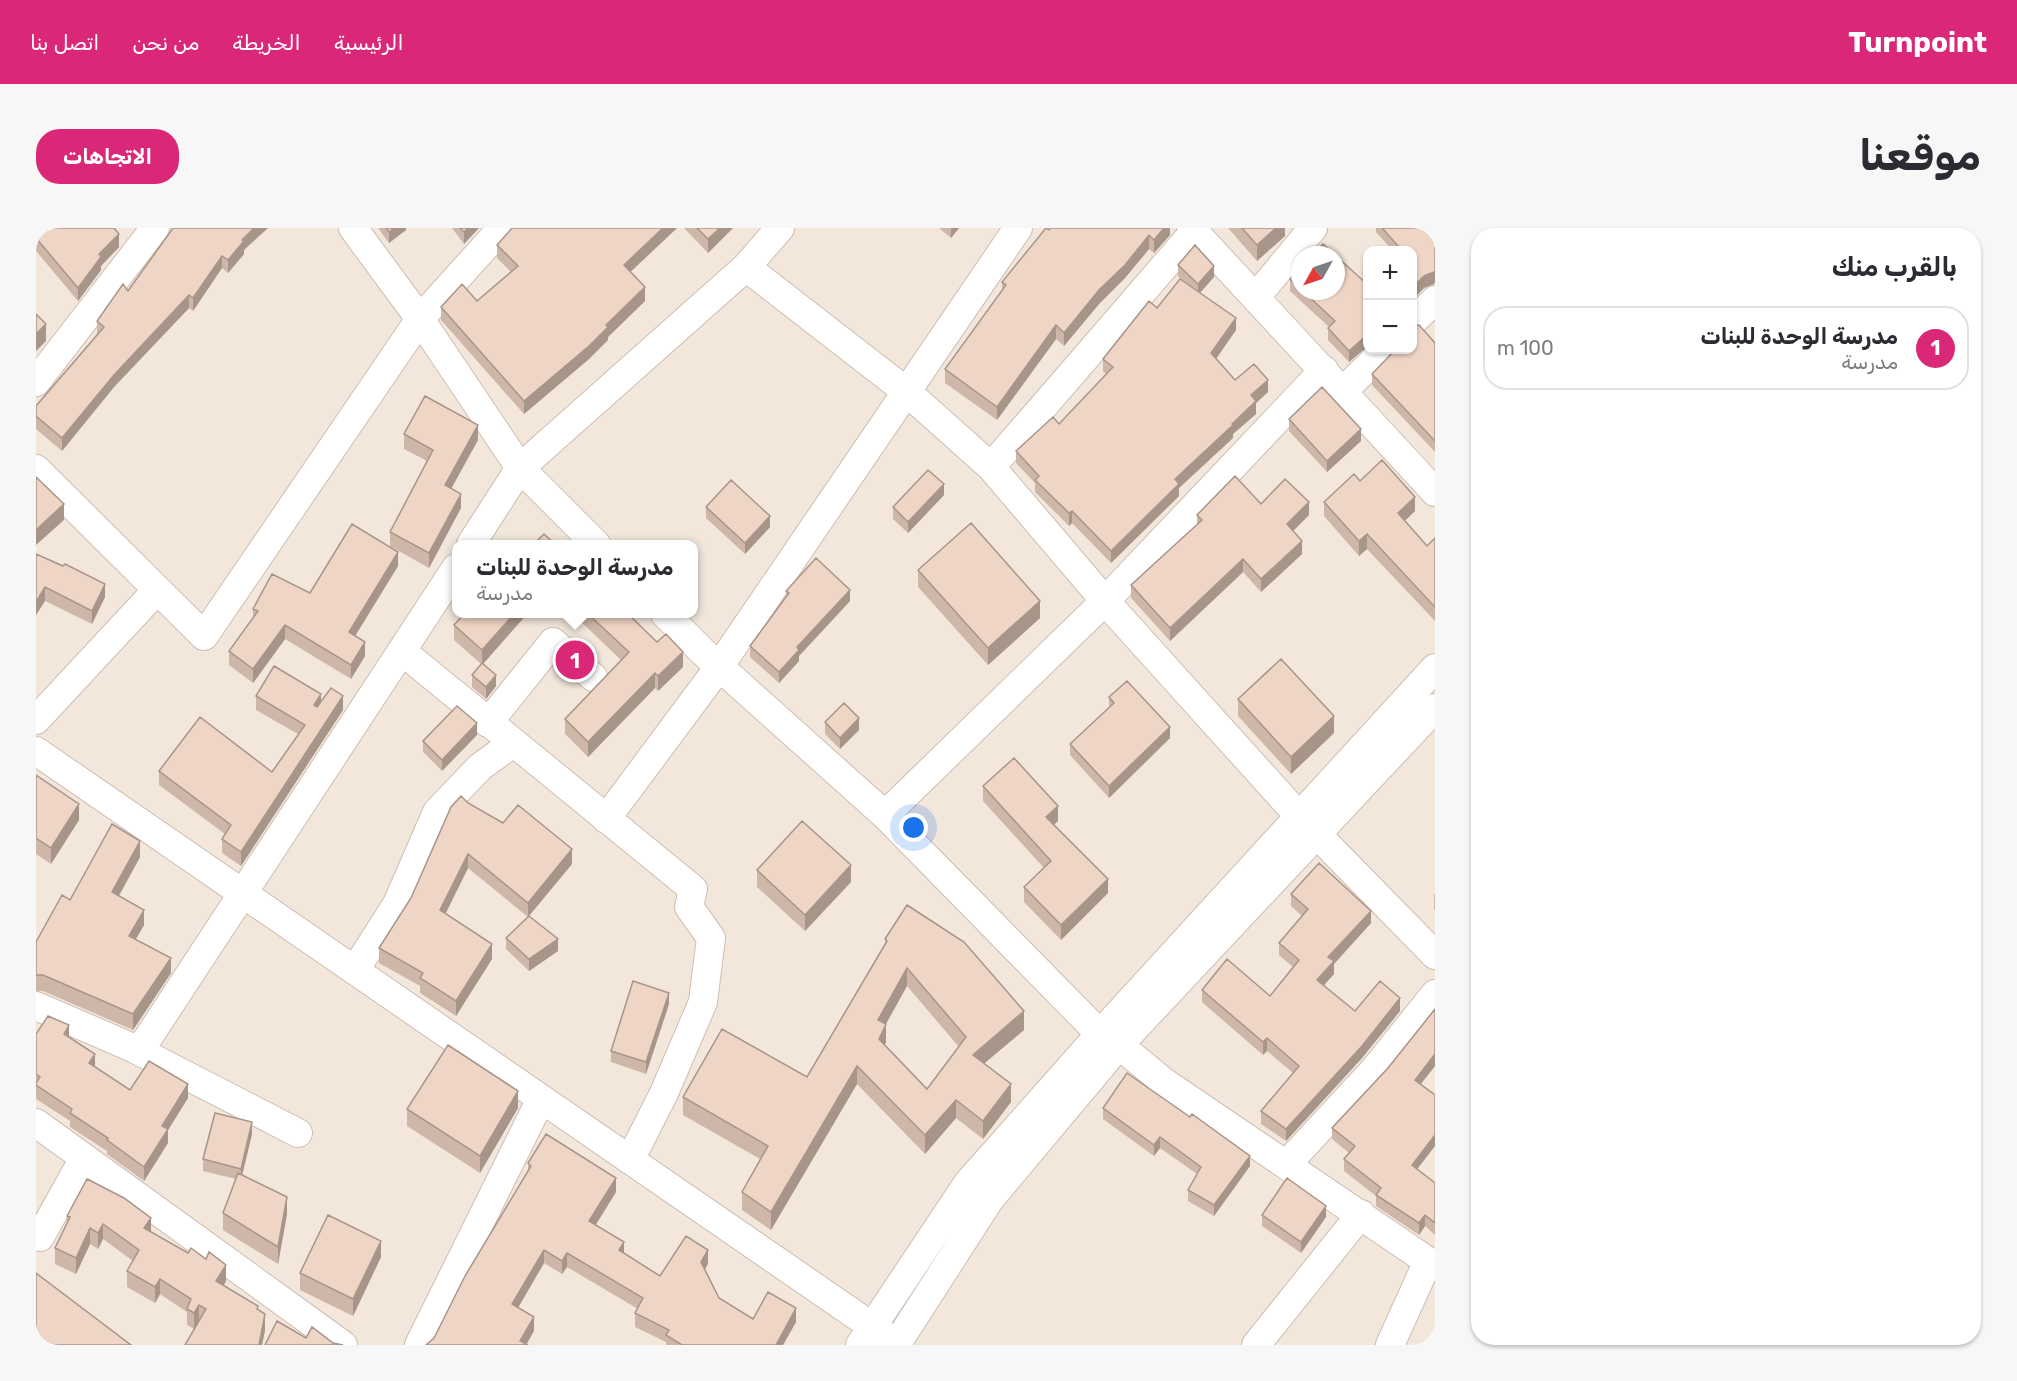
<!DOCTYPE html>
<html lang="ar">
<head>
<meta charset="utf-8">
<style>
  :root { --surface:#fff; --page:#f7f7f7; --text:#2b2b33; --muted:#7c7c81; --line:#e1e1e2; --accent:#db2777 }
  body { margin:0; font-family:Rubik,Vazirmatn,sans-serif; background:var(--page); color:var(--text); direction:rtl }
  .controls { position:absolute; right:18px; top:18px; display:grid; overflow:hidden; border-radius:12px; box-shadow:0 2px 4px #0004 }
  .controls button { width:54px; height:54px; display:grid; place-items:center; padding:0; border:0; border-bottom:2px solid var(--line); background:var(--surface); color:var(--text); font:30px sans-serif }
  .compass { position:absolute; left:1255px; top:18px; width:54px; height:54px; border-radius:50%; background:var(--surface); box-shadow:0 2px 4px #0004; rotate:230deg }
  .you { position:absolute; left:878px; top:600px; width:21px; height:21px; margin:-15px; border:4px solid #fff; border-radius:50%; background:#1a73e8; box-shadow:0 0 0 9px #1a73e833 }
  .badge { display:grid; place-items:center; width:39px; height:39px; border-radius:50%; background:var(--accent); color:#fff; font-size:20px; font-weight:700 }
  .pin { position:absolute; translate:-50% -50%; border:3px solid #fff; box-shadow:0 2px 6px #0006 }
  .popup { position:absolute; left:416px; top:312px; width:246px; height:78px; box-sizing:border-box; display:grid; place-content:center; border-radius:12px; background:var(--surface); filter:drop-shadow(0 2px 4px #0005); font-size:20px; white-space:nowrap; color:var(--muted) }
  .popup b { font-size:22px; color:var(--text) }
  .popup::after { content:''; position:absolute; left:50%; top:100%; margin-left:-12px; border:12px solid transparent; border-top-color:var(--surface) }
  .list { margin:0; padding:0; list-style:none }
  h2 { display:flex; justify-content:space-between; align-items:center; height:78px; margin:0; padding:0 24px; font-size:26px }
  h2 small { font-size:20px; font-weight:400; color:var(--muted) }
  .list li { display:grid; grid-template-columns:39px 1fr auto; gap:18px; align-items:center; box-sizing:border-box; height:84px; margin:0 12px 12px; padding:0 12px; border:2px solid var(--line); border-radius:24px }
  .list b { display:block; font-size:22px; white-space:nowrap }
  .list p { margin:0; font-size:20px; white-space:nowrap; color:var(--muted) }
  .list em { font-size:20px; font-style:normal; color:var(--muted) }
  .map { position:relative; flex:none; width:1399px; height:1117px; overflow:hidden; direction:ltr; border-radius:24px }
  header { display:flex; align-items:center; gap:36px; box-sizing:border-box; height:84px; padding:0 30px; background:var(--accent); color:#fff }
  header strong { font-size:28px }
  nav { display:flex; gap:33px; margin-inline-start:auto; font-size:21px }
  .intro { display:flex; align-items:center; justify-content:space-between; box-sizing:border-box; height:144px; padding:0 36px }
  h1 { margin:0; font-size:42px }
  .button { padding:15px 27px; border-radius:24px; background:var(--accent); color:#fff; font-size:21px; font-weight:700 }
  main { display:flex; gap:36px; padding:0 36px }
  aside { flex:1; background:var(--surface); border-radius:24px; box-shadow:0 2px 4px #0004 }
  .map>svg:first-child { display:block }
  .residential { fill:#f3e7db; fill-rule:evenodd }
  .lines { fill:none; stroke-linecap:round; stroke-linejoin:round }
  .minor-casing { stroke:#cebdb2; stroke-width:30 }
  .minor { stroke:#fff; stroke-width:28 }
  .wall { fill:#ceb7a9; fill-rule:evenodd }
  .shaded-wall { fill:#a7958a }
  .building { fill:#efd5c5; stroke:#a7958a; stroke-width:1.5; fill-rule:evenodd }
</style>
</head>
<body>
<header>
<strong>Turnpoint</strong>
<nav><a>الرئيسية</a><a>الخريطة</a><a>من نحن</a><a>اتصل بنا</a></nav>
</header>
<div class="intro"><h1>موقعنا</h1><a class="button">الاتجاهات</a></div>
<main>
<aside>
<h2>بالقرب منك<small></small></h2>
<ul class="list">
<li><span class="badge">1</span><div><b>مدرسة الوحدة للبنات</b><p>مدرسة</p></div><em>100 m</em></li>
</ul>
</aside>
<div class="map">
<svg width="1399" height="1117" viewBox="0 0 1399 1117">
  <rect width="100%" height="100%" fill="#fcf5ec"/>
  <path class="residential" d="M0,0H1399V1117H0ZM1332,22H1376V122H1332ZM1264,27H1300V63H1264ZM420,316H658V386H420Z"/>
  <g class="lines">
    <g class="minor-casing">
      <path id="minor" d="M317,0L384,91L484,240L560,316
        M1155,0L1399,264
        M710,39L871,164L955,239L1069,373L1262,587L1399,727
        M1220,69L1277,0
        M1376,94L1399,72
        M0,154L119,0
        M1307,163L1349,122
        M955,239L1158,4
        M0,241L168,408L384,91L466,0
        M435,316L484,240L710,39L744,0
        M629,386L667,424L849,587L1064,806L1083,817L1128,854L1399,1038
        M367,424L657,661L653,679L675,710L667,774L628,865L594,932
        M0,492L121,362
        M452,495L517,414L557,449
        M0,523L863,1117
        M849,587L1069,373L1288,142
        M570,591L683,439L982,0
        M319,742L361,676L401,584L444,539L477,515
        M0,778L97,820L262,905
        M97,820L108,816L420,340
        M0,895L307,1117
        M1251,936L1339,841L1399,766
        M4,1009L48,930
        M383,1117L505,871
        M824,1117L932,955L1064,806L1399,440
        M860,1117L954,971L1083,817L1399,480
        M1220,1117L1325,986
        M1354,1117L1392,1033"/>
    </g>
    <use href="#minor" class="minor"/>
  </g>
  <path class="wall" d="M0,0L83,19L65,38V42L42,73L0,23Z
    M137,0L208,22V26L192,45L186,40L157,83L153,80L78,159L26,223L0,201V178L61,106V93L92,63Z
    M342,0H370V2L353,15Z
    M416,0H443L428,16Z
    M641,0L594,44L609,73L572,109V112L553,131L488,186L405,92V79L441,73L475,44L461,30V17Z
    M648,0H697L672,25Z
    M903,0H923L915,10Z
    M1134,0V7L1118,25L1113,21L1089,50L1063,76L1028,118L1020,111L961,192L909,155V141L966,62V54L1013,2Z
    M1192,0H1249V8L1221,33Z
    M1340,0H1399L1398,56L1388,60L1377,71V22H1356L1340,4Z
    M1142,37L1178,49L1164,65L1200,102L1180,131L1199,152L1232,164L1220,175V186L1197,206V210L1143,260V268L1075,335L1036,295L1033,298L999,264V255L980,235V223L1023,196L1070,146L1067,143V131L1121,80L1147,53L1142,48Z
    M1264,41V63H1300L1332,57V118L1313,134L1292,112V100L1293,99L1254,63V51Z
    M1399,115V224L1336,157V146Z
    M1253,191L1325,213L1291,244L1253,203Z
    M368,206L442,212L415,260L425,280L393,340L354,318V304L391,233L368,221Z
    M908,267L872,305L857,291V279Z
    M1288,274L1379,283L1369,293L1391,318L1399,310V393L1331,321L1323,328L1288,288Z
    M1225,276L1273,287L1257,303L1266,326L1225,364L1207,344L1134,413L1095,370V357L1161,297V287Z
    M670,279L734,299L709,326L670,290Z
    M0,326L69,369L56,396L9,373L0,387Z
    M362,338L319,408L329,428L315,451L249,411L217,455L193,437V423L217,389V381L274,365Z
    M882,342L1004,390L952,437L882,359Z
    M750,363L814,373L763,428V433L743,455L714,429V418L750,368Z
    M491,386L447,436L460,458L450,471L436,459V447L445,436L418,412V397Z
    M537,386H592L647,439L622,463L619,460L552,529L529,506V491L585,432Z
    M220,468L285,475L307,482L205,638L186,625V611L189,606L123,557V543L236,544L262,506L220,482Z
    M1073,469L1134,510L1073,570L1034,527V516L1073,479Z
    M1202,471L1298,505L1255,546L1202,488Z
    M789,494L823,502L804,521L789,506Z
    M441,507L406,543L387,524V513Z
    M0,547L43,592L15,636L0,626Z
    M947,558L1022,593L1018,597L1072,665L1025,712L988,674V659L1008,640L947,573Z
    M432,575L536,636L493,688L522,723L493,743L470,721V710L492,689L432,640L409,686L456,731L420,788L384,765V758L343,735V720L375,670Z
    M104,629L83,668L108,697L100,711L135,745L97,802L7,763H0V714L34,672Z
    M721,642L815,654L769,703L721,659Z
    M1255,666L1335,695L1298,736V746L1288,757L1319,783H1364L1326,830L1250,913L1225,896V883L1257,845L1231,823L1227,827L1166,774V762L1234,768L1257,739L1243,727V715L1266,688L1255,678Z
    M1399,666V682L1398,681V667Z
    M849,711L988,802L948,835L975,874L947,911L920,890L889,926L821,856L735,1002L706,982V964L724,931L647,887V869L771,849L849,717ZM871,758L923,819L891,861L849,817L850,814V796Z
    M633,776L610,846L575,834V823Z
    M1399,781V838L1385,856L1381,941L1399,955V1007L1389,998L1383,1007L1340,978V968L1308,943V931L1313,925L1296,911V900L1352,840Z
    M0,806L33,809L59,839L94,862L152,870L132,902V915L108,953L71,926V923L34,899V893L0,871Z
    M482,880L444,945L371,898V881Z
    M1067,880L1214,938L1178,988L1152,973V962L1161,946L1124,920L1118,928L1067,891Z
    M216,906L206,947L251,986L242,1036L187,1002V985L200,951L167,943V931Z
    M492,935L580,964L560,997L588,1025L624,1048L672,1036L669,1041L683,1070L717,1091L760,1094L747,1117H630V1114L599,1099V1085L602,1081L531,1039L526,1046L508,1035L482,1080L498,1103L490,1116L398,1110L492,943Z
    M1226,987L1290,989L1265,1025L1226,998Z
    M31,988L115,1004L190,1053L188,1057L222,1082L229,1102L226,1117H149L158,1101L151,1097V1084L124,1066L119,1075L91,1059V1043L97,1033L67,1011L62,1021L54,1016L40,1046L19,1036V1020L31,994Z
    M345,1029L317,1088L264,1062V1045Z
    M0,1045L95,1117H0Z"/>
  <path class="shaded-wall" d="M218,0H232L208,22V26L192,45V32L206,12Z
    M358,0H370V2L353,15V4Z
    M432,0H443L428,16V4Z
    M627,0H641L588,50V37Z
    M684,0H697L672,25V11Z
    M915,0H923L915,10Z
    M1128,0H1134V7L1118,25V12Z
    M1240,0H1249V8L1221,33V17Z
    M83,6V19L65,38V42L42,73V60L63,26Z
    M1113,7V21L1089,50L1063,76L1028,118V105L1063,62Z
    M186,28V40L157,83V70Z
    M1178,38V49L1162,67V56Z
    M1399,43V54L1398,56L1388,60L1377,71V59L1388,48Z
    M609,59V73L572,109V112L553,131L488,186V173L570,97Z
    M153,67V80L78,159L26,223V210L78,147Z
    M1200,90V102L1175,138V125Z
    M10,96V113L0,123V106Z
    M1020,97V111L961,192V179Z
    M1332,106V118L1313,134V123Z
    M1232,152V164L1220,175V186L1197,206V210L1143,260V268L1075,335V323L1139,251L1196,196L1215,167Z
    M442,197V212L409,272V257Z
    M1325,201V213L1291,244V233Z
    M908,256V267L872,305V294Z
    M425,266V280L393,340V325Z
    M1379,269V283L1362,299V285Z
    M1273,274V287L1251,309V296Z
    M28,276V292L0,317V302Z
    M1036,283V295L1033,298V285Z
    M734,288V299L709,326V315Z
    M1331,306V321L1323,328V313Z
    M1266,313V326L1225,364V351Z
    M362,324V338L313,418V404Z
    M1207,331V344L1134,413V400Z
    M69,356V369L56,396V383Z
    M9,359V373L0,387V374Z
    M814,362V373L763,428V433L743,455V444L761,419Z
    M1004,373V390L952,437V420Z
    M478,386H491L446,437V422Z
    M249,397V411L217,455V441Z
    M329,414V428L315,451V437Z
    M647,424V439L622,463V448Z
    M619,445V460L552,529V514Z
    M460,447V458L450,471V459Z
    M285,466V480L278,491V477Z
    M307,468V482L205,638V624Z
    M1298,488V505L1255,546V529Z
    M823,490V502L804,521V510Z
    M441,495V507L406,543V532Z
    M1134,499V510L1073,570V558Z
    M43,576V592L15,636V620Z
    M1022,578V593L1010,603V589Z
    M104,613V629L76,680V664Z
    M536,621V636L492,689V675Z
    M432,626V640L404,697V682Z
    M815,637V654L769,703V687Z
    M1072,651V665L1025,712V697Z
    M108,682V697L93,723V708Z
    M1335,683V695L1298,736V746L1281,765V752L1292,729Z
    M522,711V723L493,743V731Z
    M456,716V731L420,788V773Z
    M135,730V745L97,802V786Z
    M871,740V758L842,810V792Z
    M633,765V776L610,846V834Z
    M1364,770V783L1326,830L1250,913V901Z
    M988,783V802L937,845V827Z
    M850,796V814L843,829V811Z
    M33,797V810L28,806Z
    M1231,810V823L1227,827V814Z
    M59,826V840L53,835Z
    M1399,826V838L1379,863V852Z
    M821,838V856L735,1002V984Z
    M152,856V870L132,902V915L108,953V939L126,898Z
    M975,856V874L947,911V893Z
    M482,863V880L444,945V928Z
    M920,872V890L889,926V907Z
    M216,894V906L205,952V941Z
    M1399,907V918L1376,948V937Z
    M1124,909V920L1118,928V917Z
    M1214,928V938L1178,988V977Z
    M580,950V964L553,1007V993Z
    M251,969V986L242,1036V1019Z
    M1290,978V989L1265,1025V1014Z
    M1389,987V998L1383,1007V995Z
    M115,990V1006L108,1000Z
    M67,996V1011L62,1021V1005Z
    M54,1000V1016L40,1046V1030Z
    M345,1013V1029L317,1088V1071Z
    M588,1014V1028L583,1022Z
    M508,1022V1035L476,1090V1076Z
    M672,1022V1036L665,1047V1034Z
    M531,1025V1039L526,1046V1033Z
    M190,1037V1053L180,1069V1053Z
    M124,1051V1066L119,1075V1059Z
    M163,1077V1093L158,1101V1085Z
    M760,1080V1094L747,1117H740Z
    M229,1086V1102L226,1117H223Z
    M498,1089V1103L490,1117L484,1113Z"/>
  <path class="building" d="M0,0H78L83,6L63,26L65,29L42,60L0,10Z
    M137,0H218L206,12L208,13L192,32L186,28L157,70L153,67L78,147L26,210L0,188V178L68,99L61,93L87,56L92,63Z
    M350,0H358L353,4Z
    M424,0H432L428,4Z
    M476,0H627L588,37L609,59L570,97L572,99L553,118L488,173L405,79L426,56L441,73L482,38L461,17Z
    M661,0H684L672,11Z
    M1010,0L1013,2L1014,0H1128L1118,12L1113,7L1089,37L1063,62L1028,105L1020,97L961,179L909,141L970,57L966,54Z
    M1206,0H1240L1221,17Z
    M1346,0H1399V43L1398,44L1388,48L1377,59V22H1360L1363,19Z
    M1287,16L1299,27H1277Z
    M1159,17L1178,38L1162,56L1142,37Z
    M1300,28L1332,57V106L1313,123L1292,100L1299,93L1267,63H1300Z
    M1264,41V61L1254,51Z
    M1144,51L1200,90L1175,125L1199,152L1218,136L1232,152L1215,167L1220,173L1196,196L1197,197L1139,251L1143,256L1075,323L1036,283L1033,285L999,252L1003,248L980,223L1017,189L1023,196L1077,139L1067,131L1113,73L1121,80Z
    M0,86L10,96L0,106Z
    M1383,97L1399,115V213L1336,146L1359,122H1377V98Z
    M1286,159L1325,201L1291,233L1253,191Z
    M389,168L442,197L409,257L425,266L393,325L354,304L397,222L368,206Z
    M1346,232L1379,269L1362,285L1391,318L1399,310V379L1331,306L1323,313L1288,274L1318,246L1324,253Z
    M892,242L908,256L872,294L857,279Z
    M1199,248L1225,276L1249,251L1273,274L1251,296L1266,313L1225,351L1207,331L1134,400L1095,357L1166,292L1161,287Z
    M0,249L28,276L0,302Z
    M695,252L734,288L709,315L670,279Z
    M935,295L1004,373L952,420L882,342Z
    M316,296L362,324L313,404L329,414L315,437L249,397L217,441L193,423L222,383L217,381L236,346L274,365Z
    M508,306L519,316H498Z
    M0,326L27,338L29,336L69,356L56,383L9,359L0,374Z
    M780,330L814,362L761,419L763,422L743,444L714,418L753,365L750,363Z
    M428,386H478L446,422L418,397Z
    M552,386H592L621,414L630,406L647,424L622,448L619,445L552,514L529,491L593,424Z
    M1245,431L1298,488L1255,529L1202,471Z
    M446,435L460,447L450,459L436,447Z
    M238,438L285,466L278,477L281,479L295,460L307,468L205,624L186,611L195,597L123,543L164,489L236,544L269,497L220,468Z
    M1091,453L1134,499L1073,558L1034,516L1078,475L1073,469Z
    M808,475L823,490L804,510L789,494Z
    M421,478L441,495L406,532L387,513Z
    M978,530L1022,578L1010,589L1072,651L1025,697L988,659L1015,633L947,558Z
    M0,547L43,576L15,620L0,610Z
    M425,568L432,575L467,595L482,577L536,621L492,675L432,626L404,682L456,716L420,773L384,750L387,745L343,720L375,670L415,579Z
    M766,593L815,637L769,687L721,642Z
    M76,596L104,613L76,664L108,682L93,708L135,730L97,786L7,747H0V714L26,667L34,672Z
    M1283,635L1335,683L1292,729L1298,733L1281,752L1319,783L1344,753L1364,770L1326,818L1250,901L1225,883L1263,838L1231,810L1227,814L1166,762L1191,731L1234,768L1263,732L1243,715L1272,681L1255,666Z
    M871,677L928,714L988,783L937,827L975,856L947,893L920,872L889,907L821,838L735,984L706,964L732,918L647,869L686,801L771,849L851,713L849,711ZM871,740L930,809L891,861L843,811L850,796L842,792Z
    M493,688L522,711L493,731L470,710Z
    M597,753L633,765L610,834L575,823Z
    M1399,781V826L1379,852L1399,867V907L1376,937L1399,955V995L1389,987L1383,995L1340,967L1345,960L1308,931L1319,918L1296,900L1352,840Z
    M12,788L33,797L28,806L59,826L53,835L94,862L113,833L152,856L126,898L132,901L108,939L71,912L72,910L34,885L36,881L0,857V855L4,849L0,846V806Z
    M412,817L482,863L444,928L371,881Z
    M1091,845L1154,889L1156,886L1214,928L1178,977L1152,962L1165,939L1124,909L1118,917L1067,880Z
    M179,885L216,894L205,941L167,931Z
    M510,906L580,950L553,993L588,1014L583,1022L624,1048L650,1008L672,1022L665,1034L683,1070L717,1091L732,1064L760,1080L740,1117H646L630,1107L633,1102L599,1085L607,1070L531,1025L526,1033L508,1022L476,1076L498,1089L484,1113L492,1117H390L398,1110L429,1048L495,938L492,935Z
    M202,945L251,969L242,1019L187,985Z
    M1251,950L1290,978L1265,1014L1226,987Z
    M51,951L88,970L115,990L108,1000L152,1025L155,1020L170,1031L173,1024L190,1037L180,1053L222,1078L221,1081L229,1086L223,1117H149L170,1081L163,1077L158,1085L151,1081L155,1071L124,1051L119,1059L91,1043L103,1022L67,996L62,1005L54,1000L40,1030L19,1020L34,989L31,988Z
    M292,987L345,1013L317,1071L264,1045Z
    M0,1045L95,1117H13L0,1107Z
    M241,1093L270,1110L276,1099L297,1115L307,1117H229Z
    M1399,1110V1117H1396L1395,1116Z"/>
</svg>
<div class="controls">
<button>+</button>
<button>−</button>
</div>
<svg class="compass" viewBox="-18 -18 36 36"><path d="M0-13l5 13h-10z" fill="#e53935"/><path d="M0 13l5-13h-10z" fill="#7c7c81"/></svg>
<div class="you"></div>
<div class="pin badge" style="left:539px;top:432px">1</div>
<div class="popup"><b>مدرسة الوحدة للبنات</b>مدرسة</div>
</div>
</main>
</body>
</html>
